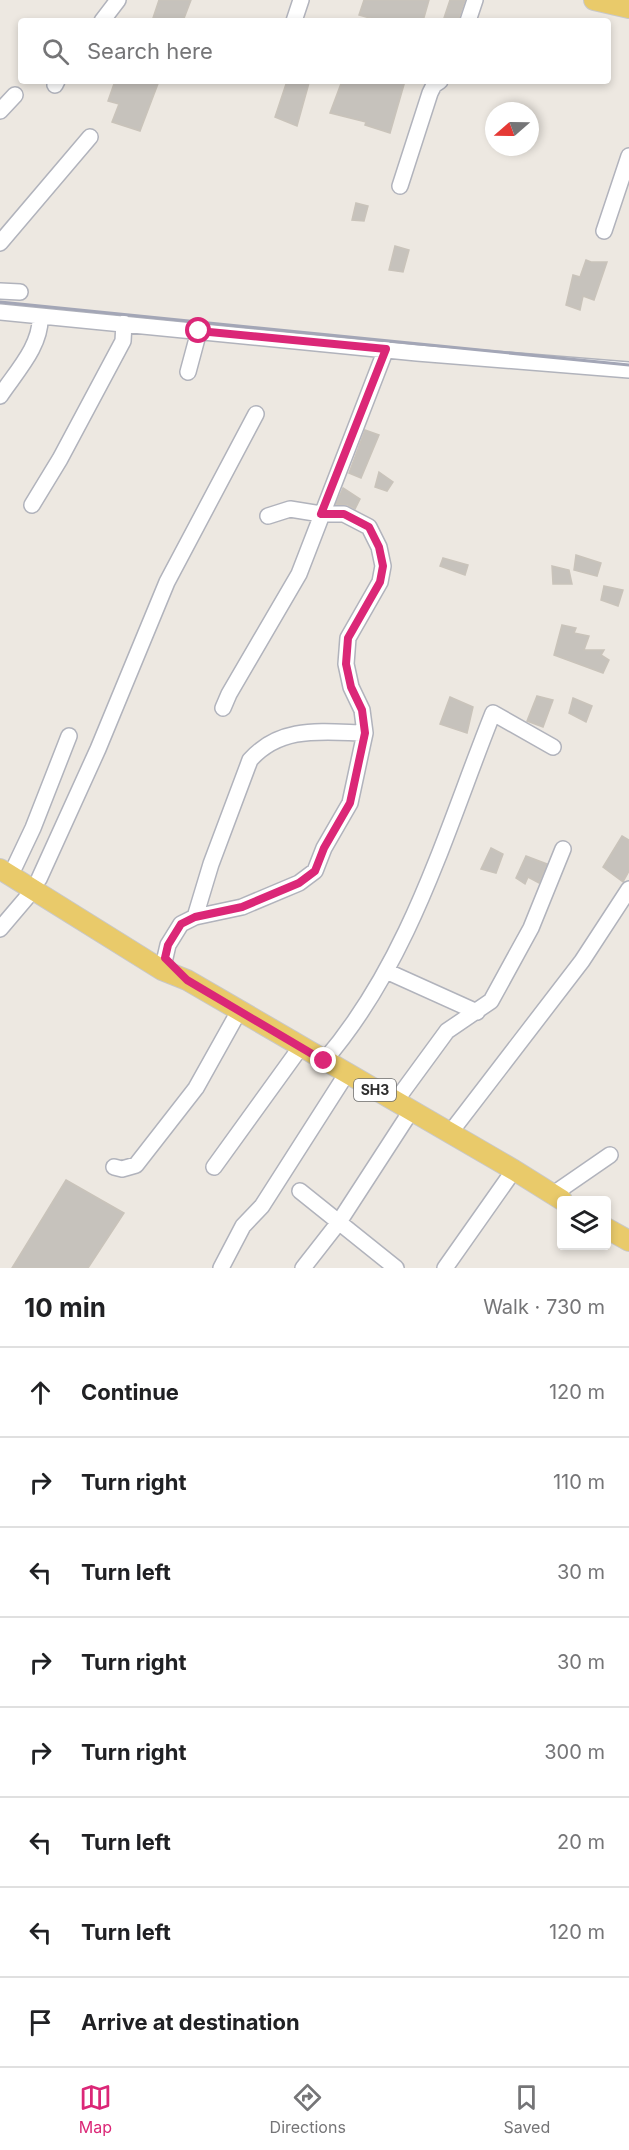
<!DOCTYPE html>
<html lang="en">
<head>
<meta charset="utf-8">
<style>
  :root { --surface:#fff; --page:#f6f6f6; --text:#202124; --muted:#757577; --line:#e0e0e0; --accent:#db2777 }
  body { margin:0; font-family:Inter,sans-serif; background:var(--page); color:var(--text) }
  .controls { position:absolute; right:18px; bottom:18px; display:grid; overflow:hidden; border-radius:6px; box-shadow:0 3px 9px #0003 }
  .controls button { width:54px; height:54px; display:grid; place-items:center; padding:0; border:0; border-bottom:2px solid var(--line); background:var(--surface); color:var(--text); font:30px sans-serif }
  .compass { position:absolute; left:485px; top:102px; width:54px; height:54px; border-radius:50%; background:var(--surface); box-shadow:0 3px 9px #0003; rotate:250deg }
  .stop { position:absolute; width:18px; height:18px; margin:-14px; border:4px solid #db2777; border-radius:50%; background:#fff }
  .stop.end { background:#db2777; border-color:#fff; box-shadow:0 2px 6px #0008 }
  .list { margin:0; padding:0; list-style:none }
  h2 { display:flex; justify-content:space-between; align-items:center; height:78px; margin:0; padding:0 24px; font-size:26px }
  h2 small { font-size:20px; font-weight:400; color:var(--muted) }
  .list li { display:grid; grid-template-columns:39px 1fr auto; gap:18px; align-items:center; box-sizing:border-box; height:90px; padding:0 24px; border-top:2px solid var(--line) }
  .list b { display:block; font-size:22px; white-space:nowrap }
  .list em { font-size:20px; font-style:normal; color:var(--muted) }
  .icon { flex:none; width:33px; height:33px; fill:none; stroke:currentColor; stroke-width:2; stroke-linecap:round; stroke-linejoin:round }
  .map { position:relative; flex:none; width:629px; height:1268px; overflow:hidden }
  .search { position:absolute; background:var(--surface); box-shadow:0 3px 9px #0003; left:18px; right:18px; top:18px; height:66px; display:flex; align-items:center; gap:15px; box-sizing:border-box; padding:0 21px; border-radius:6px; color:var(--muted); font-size:22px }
  .sheet { height:798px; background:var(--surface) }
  nav { display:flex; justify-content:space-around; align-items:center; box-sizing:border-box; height:84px; border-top:2px solid var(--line); background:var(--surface); font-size:16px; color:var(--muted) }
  nav a { display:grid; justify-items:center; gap:3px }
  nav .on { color:var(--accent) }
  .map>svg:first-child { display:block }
  .building { fill:#c6c2bc; stroke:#c9c3ba; stroke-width:1.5 }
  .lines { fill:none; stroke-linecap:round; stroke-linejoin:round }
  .minor-casing { stroke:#b1b3bc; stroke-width:18 }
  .major-casing { stroke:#c8c8c8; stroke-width:22 }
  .minor { stroke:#fff; stroke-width:15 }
  .major { stroke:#e9ca6a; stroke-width:20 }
  .rail { stroke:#a3a6b6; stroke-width:3 }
  .route { stroke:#db2777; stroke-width:8 }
  .labels { text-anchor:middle; stroke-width:4.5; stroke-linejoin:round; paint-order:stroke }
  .shield { fill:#fff; stroke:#6c6c6c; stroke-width:1.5 }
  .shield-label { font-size:14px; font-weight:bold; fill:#2d2d2d }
</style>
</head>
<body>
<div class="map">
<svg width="629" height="1268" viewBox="0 0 629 1268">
  <rect width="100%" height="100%" fill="#ede8e1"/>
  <path class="building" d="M159,0H191L183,21H152Z
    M364,0H429L423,21H380L359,15Z
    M450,0H465L458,21H443Z
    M115,81H159L140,131L112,122L119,104L108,101Z
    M287,81L309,83L297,126L275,117Z
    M342,81H405L390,133L365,125L366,122L330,113Z
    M356,203L368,206L364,221L352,220Z
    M395,246L409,250L403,272L389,270Z
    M586,260L591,262H607L594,300L583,296L580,310L566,305L573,275L580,277Z
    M365,430L379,435L361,478L349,473Z
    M379,472L393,482L387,491L375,487Z
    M343,488L360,499L355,509L348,505L336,504Z
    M576,555L601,563L597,576L574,570Z
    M443,558L468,565L465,575L440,566Z
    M552,566L569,570L572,584H553Z
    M604,586L623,590L618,606L601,600Z
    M562,625L576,628L574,633L589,636L584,650H604L601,655L609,660L603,673L554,655Z
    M537,696L553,700L543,727L527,721Z
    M450,697L473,707L467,733L440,724Z
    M573,698L592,706L586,722L569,713Z
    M622,836L629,840V871L623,882L603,867Z
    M491,848L503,854L496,873L481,869Z
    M526,856L547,864L539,883L528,877L525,884L516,878Z
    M66,1180L124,1213L88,1268H12Z"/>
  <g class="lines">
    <g class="minor-casing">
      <path id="minor" d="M102,21L118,0
        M294,21L301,0
        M468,21L475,0
        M55,85L57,81
        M0,111L15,95
        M400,186L430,93L434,85L440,81
        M604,231L629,156
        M0,243L90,137
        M0,291L20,292
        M0,312L417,353L629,370
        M188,372L199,331
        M0,396C16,372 42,345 40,316
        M32,505L60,459L123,341L124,323
        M223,708L229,694L299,574L386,349
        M15,866L33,828L69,736
        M39,879L98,749L167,582L256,414
        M195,917L211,864L250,760C281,725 323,732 365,733
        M0,929L34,889
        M165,958L168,945L181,924L195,917L242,907L299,883L315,871L324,848L350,803L365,733L362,710L351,687L346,664L348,638L380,582L383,566L379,547L369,527L344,514H321L290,509L268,516
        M386,971L477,1012
        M324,1061C410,961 445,833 493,713L553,747
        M395,1102L447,1031L491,1001L531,928L563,849
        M450,1133L582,961L629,889
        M114,1167L122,1169L136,1165L196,1088L239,1011
        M214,1167L300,1048
        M300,1191L396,1268
        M552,1195L610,1155
        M221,1268L243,1226L262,1206L347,1073
        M303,1268L339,1222L411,1111
        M445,1268L514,1170"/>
    </g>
    <g class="major-casing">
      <path id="major" d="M594,0L629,8
        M0,869L162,970L187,980L514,1170L562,1200
        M606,1228L629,1241"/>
    </g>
    <use href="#minor" class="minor"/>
    <use href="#major" class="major"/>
    <path class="rail" d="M0,302L629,365"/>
  </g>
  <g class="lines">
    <path class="route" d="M199,331L386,349L321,514H344L369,527L379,547L383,566L380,582L348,638L346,664L351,687L362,710L365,733L350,803L324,848L315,871L299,883L242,907L195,917L181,924L168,945L165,958L187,980L324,1061"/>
  </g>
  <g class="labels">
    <rect class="shield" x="354" y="1079" width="42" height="22" rx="4.5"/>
    <g class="shield-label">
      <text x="375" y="1095">SH3</text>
    </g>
  </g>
</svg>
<div class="controls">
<button><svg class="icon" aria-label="layers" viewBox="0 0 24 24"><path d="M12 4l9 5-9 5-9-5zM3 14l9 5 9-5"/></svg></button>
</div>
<svg class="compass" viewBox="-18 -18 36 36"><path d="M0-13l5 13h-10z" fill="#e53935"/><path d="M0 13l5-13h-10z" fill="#757577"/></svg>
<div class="stop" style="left:199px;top:331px"></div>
<div class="stop end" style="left:324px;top:1061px"></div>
<div class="search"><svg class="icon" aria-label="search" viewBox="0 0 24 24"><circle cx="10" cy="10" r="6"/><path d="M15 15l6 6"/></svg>Search here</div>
</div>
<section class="sheet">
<h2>10 min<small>Walk · 730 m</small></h2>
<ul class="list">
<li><svg class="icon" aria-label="ahead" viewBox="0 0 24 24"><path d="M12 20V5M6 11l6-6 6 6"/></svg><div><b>Continue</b></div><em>120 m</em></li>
<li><svg class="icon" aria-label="right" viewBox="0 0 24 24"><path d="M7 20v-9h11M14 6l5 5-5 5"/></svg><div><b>Turn right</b></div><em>110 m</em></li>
<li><svg class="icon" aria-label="left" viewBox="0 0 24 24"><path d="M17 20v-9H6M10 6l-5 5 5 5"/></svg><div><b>Turn left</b></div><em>30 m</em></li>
<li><svg class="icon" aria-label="right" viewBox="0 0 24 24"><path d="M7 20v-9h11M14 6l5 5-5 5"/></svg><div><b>Turn right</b></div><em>30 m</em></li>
<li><svg class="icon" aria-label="right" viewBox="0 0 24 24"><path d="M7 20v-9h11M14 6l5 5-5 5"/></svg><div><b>Turn right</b></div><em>300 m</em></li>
<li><svg class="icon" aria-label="left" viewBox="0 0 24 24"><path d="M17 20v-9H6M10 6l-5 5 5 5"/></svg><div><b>Turn left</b></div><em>20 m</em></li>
<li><svg class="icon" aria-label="left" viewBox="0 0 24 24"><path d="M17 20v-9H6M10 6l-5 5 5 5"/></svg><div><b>Turn left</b></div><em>120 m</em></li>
<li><svg class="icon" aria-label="arrive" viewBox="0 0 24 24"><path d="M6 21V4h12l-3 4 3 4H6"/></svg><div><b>Arrive at destination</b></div></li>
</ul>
</section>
<nav>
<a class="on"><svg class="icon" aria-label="map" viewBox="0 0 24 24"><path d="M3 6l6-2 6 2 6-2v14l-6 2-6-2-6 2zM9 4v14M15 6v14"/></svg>Map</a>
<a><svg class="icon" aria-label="directions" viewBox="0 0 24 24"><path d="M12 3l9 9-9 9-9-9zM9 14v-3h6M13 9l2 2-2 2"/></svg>Directions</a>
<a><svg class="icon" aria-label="saved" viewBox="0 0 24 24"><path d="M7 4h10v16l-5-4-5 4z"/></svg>Saved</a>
</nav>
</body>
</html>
